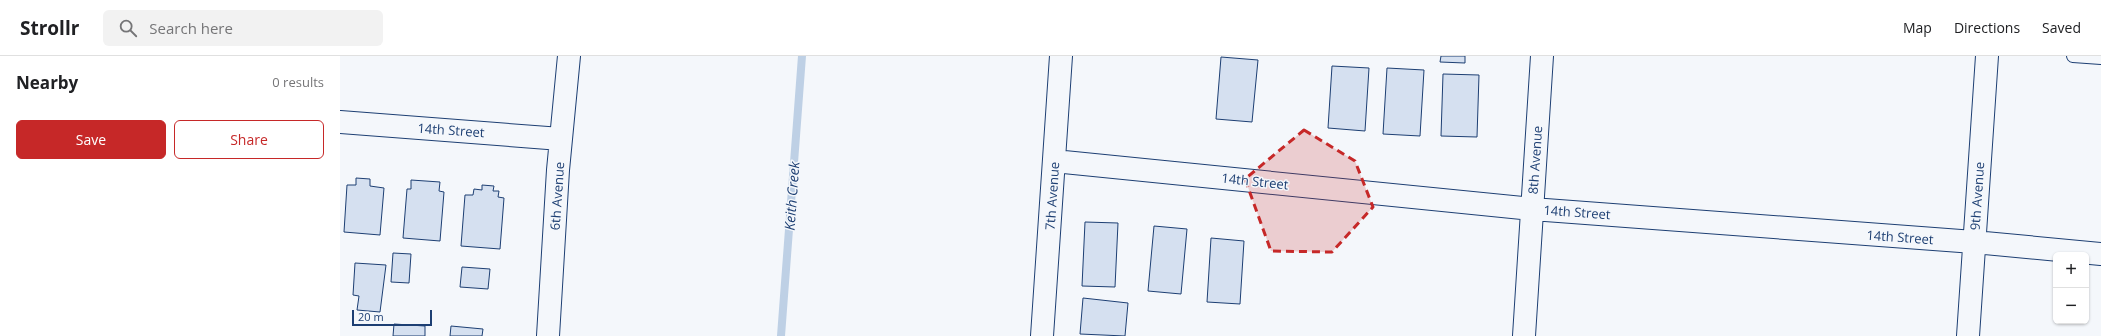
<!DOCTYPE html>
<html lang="en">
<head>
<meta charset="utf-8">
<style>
  :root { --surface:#fff; --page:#f2f2f2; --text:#202124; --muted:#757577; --line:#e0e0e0; --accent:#c62828 }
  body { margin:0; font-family:"Open Sans",sans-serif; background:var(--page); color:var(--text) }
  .controls { position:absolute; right:12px; bottom:12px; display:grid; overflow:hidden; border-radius:6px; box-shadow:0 1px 3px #0004 }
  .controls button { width:36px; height:36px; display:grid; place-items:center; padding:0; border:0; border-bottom:1px solid var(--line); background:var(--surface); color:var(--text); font:20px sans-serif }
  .scale { position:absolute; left:12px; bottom:10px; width:80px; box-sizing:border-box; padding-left:4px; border:2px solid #1d3f73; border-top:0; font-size:11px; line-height:14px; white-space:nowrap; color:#1d3f73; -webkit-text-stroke:3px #f4f7fb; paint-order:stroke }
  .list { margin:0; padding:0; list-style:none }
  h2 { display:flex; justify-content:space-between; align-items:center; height:52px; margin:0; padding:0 16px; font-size:17px }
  h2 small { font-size:13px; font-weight:400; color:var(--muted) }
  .actions { display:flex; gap:8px; padding:12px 16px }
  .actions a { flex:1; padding:9px 0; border:1px solid var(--accent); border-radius:6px; text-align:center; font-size:14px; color:var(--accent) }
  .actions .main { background:var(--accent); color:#fff }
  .icon { flex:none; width:22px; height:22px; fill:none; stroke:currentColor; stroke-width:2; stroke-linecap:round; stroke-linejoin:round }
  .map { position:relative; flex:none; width:1761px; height:280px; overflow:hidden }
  header { display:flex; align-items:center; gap:24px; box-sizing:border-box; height:56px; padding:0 20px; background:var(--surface); border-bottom:1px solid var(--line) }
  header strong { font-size:19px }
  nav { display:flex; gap:22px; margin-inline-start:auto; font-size:14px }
  .search { width:280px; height:36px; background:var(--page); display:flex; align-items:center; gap:10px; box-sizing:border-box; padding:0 14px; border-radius:6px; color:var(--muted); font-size:15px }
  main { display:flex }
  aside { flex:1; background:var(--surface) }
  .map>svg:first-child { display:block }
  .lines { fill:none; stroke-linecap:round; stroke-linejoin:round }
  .stream { stroke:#bed0e5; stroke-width:8 }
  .building { fill:#d5e0f0; stroke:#1d3f73 }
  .service-casing { stroke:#1d3f73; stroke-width:14 }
  .minor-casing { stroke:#1d3f73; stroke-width:24 }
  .service { stroke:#f4f7fb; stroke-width:12 }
  .minor { stroke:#f4f7fb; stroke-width:22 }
  .marked { fill:#c62828; fill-opacity:0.2; stroke:#c62828; stroke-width:3; stroke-dasharray:8 5; stroke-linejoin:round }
  .labels { text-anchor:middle; stroke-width:3; stroke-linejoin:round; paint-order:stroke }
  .street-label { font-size:13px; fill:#1d3f73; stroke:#f4f7fb }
  .water-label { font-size:14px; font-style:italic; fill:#1d3f73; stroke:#f4f7fb }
</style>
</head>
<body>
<header>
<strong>Strollr</strong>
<div class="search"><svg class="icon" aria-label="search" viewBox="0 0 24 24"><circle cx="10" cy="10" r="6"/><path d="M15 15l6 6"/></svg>Search here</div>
<nav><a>Map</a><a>Directions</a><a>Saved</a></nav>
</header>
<main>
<aside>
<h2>Nearby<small>0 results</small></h2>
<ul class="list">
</ul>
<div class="actions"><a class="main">Save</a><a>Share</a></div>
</aside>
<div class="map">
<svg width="1761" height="280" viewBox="0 0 1761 280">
  <rect width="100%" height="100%" fill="#f4f7fb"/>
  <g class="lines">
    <path class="stream" d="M441,280L462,0"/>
  </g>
  <path class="building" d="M1101,0H1125V7L1100,6Z
    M881,1L918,4L912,66L876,63Z
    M992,10L1029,12L1025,75L988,72Z
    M1047,12L1084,14L1080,80L1043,78Z
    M1103,18L1139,19L1137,81L1101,80Z
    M16,122L30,123V130L44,132L40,179L4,176L7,129H16Z
    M71,124L100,126L99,135L104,136L100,185L63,182L67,133H71Z
    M142,129L154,130L153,135H159L158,141L164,142L160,193L121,190L125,139H133L134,133L142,134Z
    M745,166L778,167L775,231L742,230Z
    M814,170L847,173L841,238L808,235Z
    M871,182L904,185L900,248L867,246Z
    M53,197L71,198L69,227L51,226Z
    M15,207L46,209L40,256L17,254L19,240L13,239Z
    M122,211L150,213L148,233L120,231Z
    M743,242L788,247L785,280L740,278Z
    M54,268L85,270V280H53Z
    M111,270L143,273L142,280H110Z"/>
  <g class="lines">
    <g class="service-casing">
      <path id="service" d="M1733,0L1761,2"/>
    </g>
    <g class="minor-casing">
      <path id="minor" d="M0,66L221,83
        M714,105L1192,153L1634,186L1761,198
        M208,280L218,114L229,0
        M702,280L721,0
        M1184,280L1202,0
        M1628,280L1647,0"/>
    </g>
    <use href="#service" class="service"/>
    <use href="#minor" class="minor"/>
  </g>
  <path class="marked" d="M964,74L1015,105L1033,151L992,196L931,195L905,123Z"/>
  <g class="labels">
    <g class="street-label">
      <text transform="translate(111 74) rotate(4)" y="5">14th Street</text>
      <text transform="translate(1195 104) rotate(-86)" y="5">8th Avenue</text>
      <text transform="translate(915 125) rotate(6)" y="5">14th Street</text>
      <text transform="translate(217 140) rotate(-86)" y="5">6th Avenue</text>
      <text transform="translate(712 140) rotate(-86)" y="5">7th Avenue</text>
      <text transform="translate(1637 140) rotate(-86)" y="5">9th Avenue</text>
      <text transform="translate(1237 156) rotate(4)" y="5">14th Street</text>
      <text transform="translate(1560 181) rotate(4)" y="5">14th Street</text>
    </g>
    <g class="water-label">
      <text transform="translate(452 140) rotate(-86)" y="5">Keith Creek</text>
    </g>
  </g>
</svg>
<div class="controls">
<button>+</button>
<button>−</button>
</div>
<div class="scale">20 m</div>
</div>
</main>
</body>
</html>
